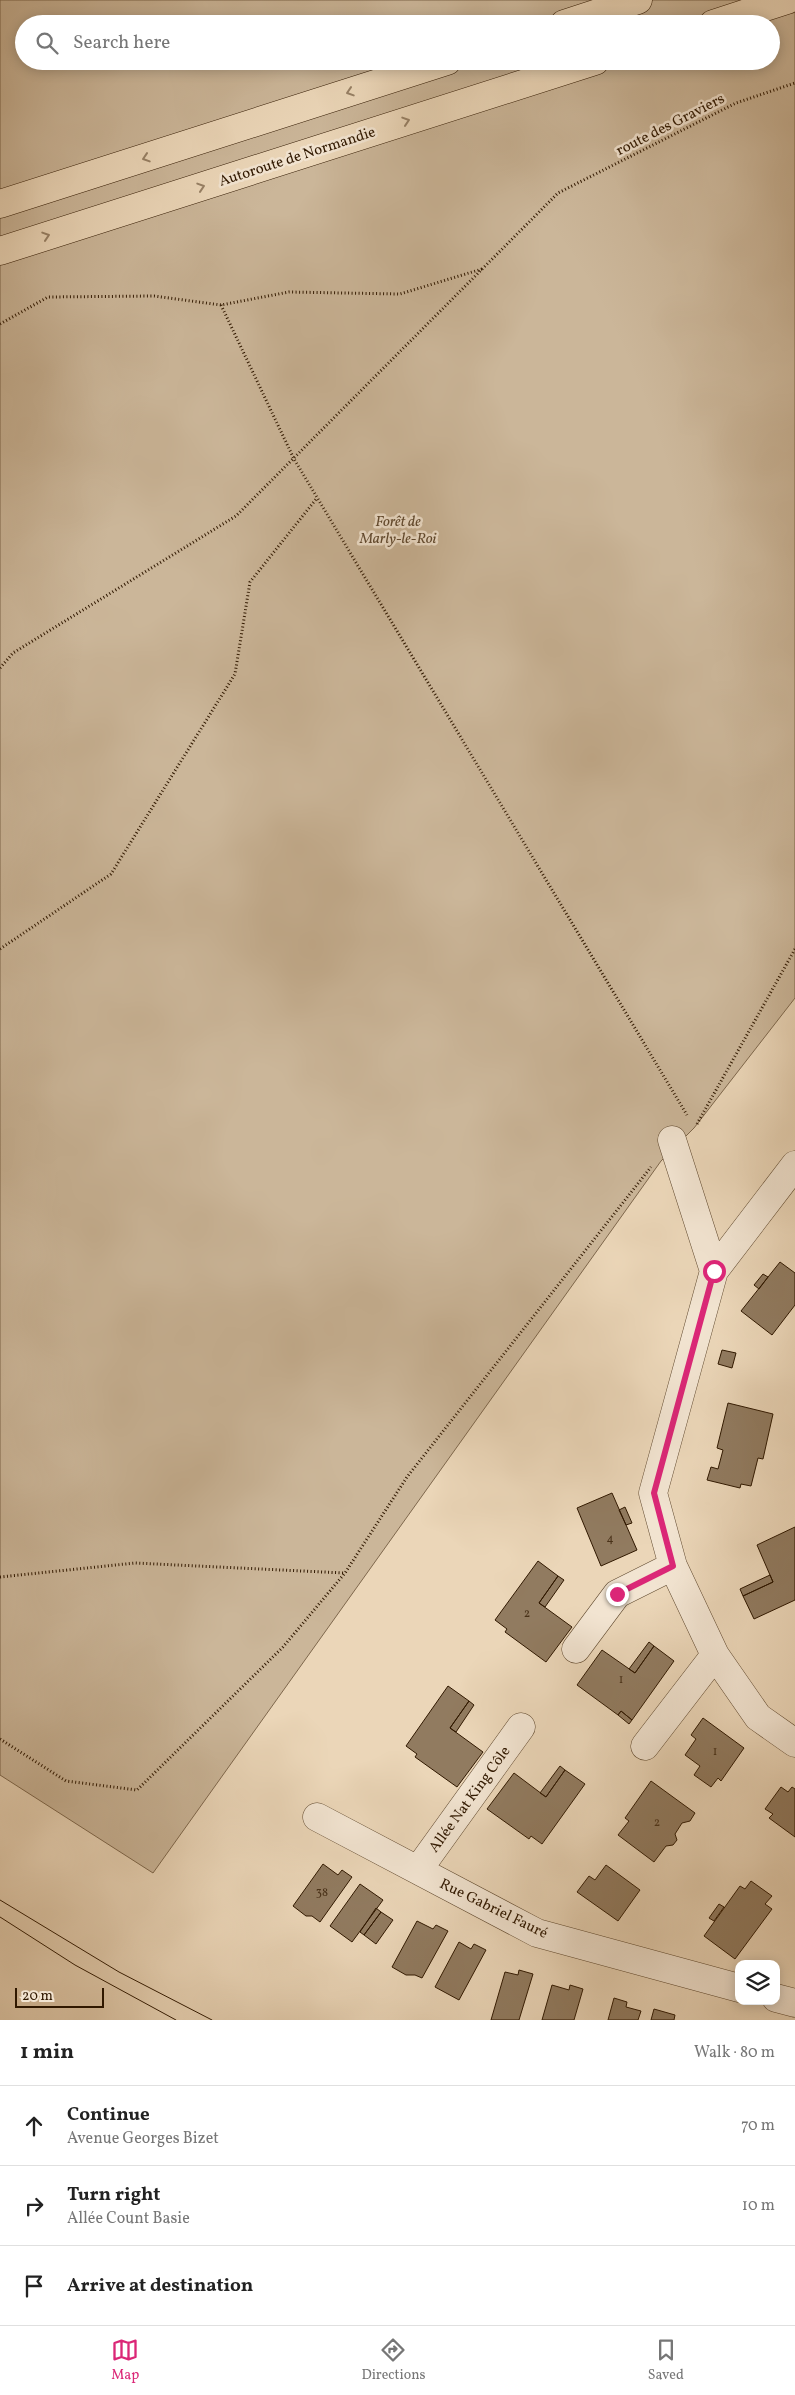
<!DOCTYPE html>
<html lang="en">
<head>
<meta charset="utf-8">
<style>
  :root { --surface:#fff; --page:#f6f6f6; --text:#222; --muted:#767676; --line:#e0e0e0; --accent:#db2777 }
  body { margin:0; font-family:Vollkorn,serif; background:var(--page); color:var(--text) }
  .controls { position:absolute; right:15px; bottom:15px; display:grid; overflow:hidden; border-radius:10px; box-shadow:0 2px 12px #0003 }
  .controls button { width:45px; height:45px; display:grid; place-items:center; padding:0; border:0; border-bottom:1px solid var(--line); background:var(--surface); color:var(--text); font:25px sans-serif }
  .scale { position:absolute; left:15px; bottom:12px; width:89px; box-sizing:border-box; padding-left:5px; border:2px solid #301800; border-top:0; font-size:14px; line-height:18px; white-space:nowrap; color:#301800; -webkit-text-stroke:4px #f2e4d1; paint-order:stroke }
  .stop { position:absolute; width:15px; height:15px; margin:-11px; border:4px solid #db2777; border-radius:50%; background:#fff }
  .stop.end { background:#db2777; border-color:#fff; box-shadow:0 1px 5px #0008 }
  .list { margin:0; padding:0; list-style:none }
  h2 { display:flex; justify-content:space-between; align-items:center; height:65px; margin:0; padding:0 20px; font-size:21px }
  h2 small { font-size:16px; font-weight:400; color:var(--muted) }
  .list li { display:grid; grid-template-columns:32px 1fr auto; gap:15px; align-items:center; box-sizing:border-box; height:80px; padding:0 20px; border-top:1px solid var(--line) }
  .list b { display:block; font-size:19px; white-space:nowrap }
  .list p { margin:0; font-size:16px; white-space:nowrap; color:var(--muted) }
  .list em { font-size:16px; font-style:normal; color:var(--muted) }
  .icon { flex:none; width:28px; height:28px; fill:none; stroke:currentColor; stroke-width:2; stroke-linecap:round; stroke-linejoin:round }
  .map { position:relative; flex:none; width:795px; height:2020px; overflow:hidden }
  .search { position:absolute; background:var(--surface); box-shadow:0 2px 12px #0003; left:15px; right:15px; top:15px; height:55px; display:flex; align-items:center; gap:12px; box-sizing:border-box; padding:0 18px; border-radius:28px; color:var(--muted); font-size:19px }
  .sheet { height:305px; background:var(--surface) }
  nav { display:flex; justify-content:space-around; align-items:center; box-sizing:border-box; height:70px; border-top:1px solid var(--line); background:var(--surface); font-size:14px; color:var(--muted) }
  nav a { display:grid; justify-items:center; gap:2px }
  nav .on { color:var(--accent) }
  .map>svg:first-child { display:block }
  .green { fill:#cbb699; stroke:#7e674c; fill-rule:evenodd }
  .building { fill:#917b60; stroke:#301800 }
  .lines { fill:none; stroke-linecap:round; stroke-linejoin:round }
  .minor-casing { stroke:#5f482e; stroke-width:29 }
  .motorway-casing { stroke:#301800; stroke-width:29 }
  .path { stroke:#301800; stroke-width:3; stroke-dasharray:1 2.5; stroke-linecap:butt }
  .minor { stroke:#f2e4d1; stroke-width:28 }
  .motorway { stroke:#ebd6b8; stroke-width:28 }
  .tram { stroke:#301800; stroke-width:1 }
  .oneway { stroke:#978065 }
  .route { stroke:#db2777; stroke-width:6 }
  .labels { text-anchor:middle; stroke-width:5; stroke-linejoin:round; paint-order:stroke }
  .number-label { font-size:12px; fill:#483118 }
  .street-label { font-size:15px; fill:#301800; stroke:#f2e4d1 }
  .park-label { font-size:15px; font-style:italic; fill:#5e472e; stroke:#f2e4d1 }
</style>
</head>
<body>
<div class="map">
<svg width="795" height="2020" viewBox="0 0 795 2020">
  <rect width="100%" height="100%" fill="#ebd6b8"/>
  <filter id="stains"><feTurbulence type="fractalNoise" baseFrequency=".004" numOctaves="4"/><feColorMatrix values="0 0 0 0 .2 0 0 0 0 .09 0 0 0 0 .02 0 0 0 .5 -.17"/></filter>
  <radialGradient id="worn" r=".72"><stop offset=".6" stop-color="#630" stop-opacity="0"/><stop offset="1" stop-color="#630" stop-opacity=".3"/></radialGradient>
  <path class="green" d="M0,0H795V998L694,1128L661,1161L153,1873L0,1775ZM24,24H771V61H24Z"/>
  <path class="building" d="M780,1262L795,1273V1305L772,1335L741,1311Z
    M763,1274L768,1277L759,1289L754,1285Z
    M722,1350L736,1353L732,1368L718,1364Z
    M728,1403L773,1414L763,1459L758,1458L751,1486L741,1484L740,1488L707,1480L711,1467L718,1469L723,1450L717,1448Z
    M612,1493L637,1550L601,1566L577,1508Z
    M625,1507L632,1523L626,1525L619,1510Z
    M795,1527V1600L754,1619L743,1596L773,1582L757,1545Z
    M538,1561L558,1576L539,1603L572,1627L546,1662L505,1632L507,1629L495,1620Z
    M770,1575L773,1582L743,1596L740,1589Z
    M558,1576L564,1580L545,1607L539,1603Z
    M649,1642L654,1646L635,1673L629,1669Z
    M654,1646L674,1661L632,1720L621,1711L618,1715L577,1685L602,1650L635,1673Z
    M448,1686L469,1701L450,1728L483,1752L457,1787L415,1757L417,1754L406,1746Z
    M469,1701L474,1705L456,1732L450,1728Z
    M621,1711L632,1720L629,1724L618,1715Z
    M703,1718L744,1748L721,1781L718,1778L711,1787L694,1775L700,1766L685,1755L696,1739L691,1735Z
    M560,1766L565,1770L546,1797L540,1793Z
    M565,1770L585,1784L542,1844L531,1836L529,1839L487,1809L514,1773L546,1797Z
    M651,1781L695,1813L690,1821L682,1823L675,1834L677,1840L673,1845L666,1846L654,1862L618,1835L629,1821L625,1818Z
    M781,1787L788,1792L792,1787L795,1789V1837L769,1818L773,1814L765,1809Z
    M323,1864L338,1875L342,1870L352,1877L320,1922L312,1916H306L293,1906Z
    M606,1865L640,1890L618,1921L577,1892L589,1876L595,1880Z
    M751,1881L772,1896L765,1904L772,1909L735,1959L704,1936L740,1886L745,1889Z
    M360,1884L383,1900L352,1942L330,1926Z
    M719,1904L724,1907L714,1921L709,1918Z
    M376,1908L381,1912L364,1935L360,1932Z
    M381,1912L393,1920L376,1944L364,1935Z
    M417,1921L433,1929L436,1925L448,1931L422,1978L415,1975H406L392,1967Z
    M459,1942L471,1949L474,1944L486,1950L459,2000L435,1987Z
    M519,1970L533,1974L519,2020H491L505,1972L518,1975Z
    M552,1985L569,1990L570,1985L583,1989L574,2020H542Z
    M614,1998L627,2002L626,2007L641,2011L638,2020H608Z
    M654,2009L675,2015L674,2020H651Z"/>
  <g class="lines">
    <g class="minor-casing">
      <path id="minor" d="M672,1140L714,1271
        M795,1165L714,1271L653,1493L673,1566L715,1655L758,1717L795,1743
        M576,1649L617,1594L673,1566
        M645,1746L715,1655
        M317,1817L537,1933L739,1988
        M418,1870L521,1727
        M776,1998L795,2003"/>
    </g>
    <g class="motorway-casing">
      <path id="motorway" d="M564,24L638,0
        M713,24L787,0
        M0,204L447,61
        M0,251L595,61"/>
    </g>
    <path class="path" d="M221,305L294,459L687,1115
      M0,324L48,297L154,296L221,305L289,292L400,294L482,269
      M0,668L13,653L236,516L558,193L736,103L795,83
      M0,949L111,874L235,674L250,582L317,498
      M697,1124L795,949
      M0,1577L135,1563L344,1573
      M0,1739L66,1781L137,1790L283,1647L345,1573L407,1477L651,1167"/>
    <use href="#minor" class="minor"/>
    <use href="#motorway" class="motorway"/>
    <path class="tram" d="M0,1900L119,1972L212,2020
      M0,1917L75,1965L176,2020"/>
  </g>
  <defs><path id="oneway-chevron" d="M-2-3.5L2.5 0L-2 3.5" fill="none" stroke-width="1.6" stroke-linecap="round" stroke-linejoin="round" transform="scale(1.25)"/></defs>
  <g class="oneway">
    <use href="#oneway-chevron" transform="translate(350 92) rotate(162)"/>
    <use href="#oneway-chevron" transform="translate(406 121) rotate(-18)"/>
    <use href="#oneway-chevron" transform="translate(146 158) rotate(162)"/>
    <use href="#oneway-chevron" transform="translate(201 187) rotate(-18)"/>
    <use href="#oneway-chevron" transform="translate(46 236) rotate(-18)"/>
  </g>
  <g class="lines">
    <path class="route" d="M617,1594L673,1566L654,1493L714,1271"/>
  </g>
  <g class="labels">
    <g class="number-label">
      <text x="610" y="1542">4</text>
      <text x="527" y="1617">2</text>
      <text x="621" y="1683">1</text>
      <text x="715" y="1755">1</text>
      <text x="657" y="1826">2</text>
      <text x="322" y="1896">38</text>
    </g>
    <g class="street-label">
      <text transform="translate(670 124) rotate(-27)" y="5">route des Graviers</text>
      <text transform="translate(297 156) rotate(-18)" y="5">Autoroute de Normandie</text>
      <text transform="translate(469 1799) rotate(-54)" y="5">Allée Nat King Côle</text>
      <text transform="translate(494 1908) rotate(26)" y="5">Rue Gabriel Fauré</text>
    </g>
    <g class="park-label">
      <text x="398" y="526">Forêt de<tspan x="398" dy="17">Marly-le-Roi</tspan></text>
    </g>
  </g>
  <rect width="100%" height="100%" filter="url(#stains)"/>
  <rect width="100%" height="100%" fill="url(#worn)"/>
</svg>
<div class="controls">
<button><svg class="icon" aria-label="layers" viewBox="0 0 24 24"><path d="M12 4l9 5-9 5-9-5zM3 14l9 5 9-5"/></svg></button>
</div>
<div class="scale">20 m</div>
<div class="stop" style="left:714px;top:1271px"></div>
<div class="stop end" style="left:617px;top:1594px"></div>
<div class="search"><svg class="icon" aria-label="search" viewBox="0 0 24 24"><circle cx="10" cy="10" r="6"/><path d="M15 15l6 6"/></svg>Search here</div>
</div>
<section class="sheet">
<h2>1 min<small>Walk · 80 m</small></h2>
<ul class="list">
<li><svg class="icon" aria-label="ahead" viewBox="0 0 24 24"><path d="M12 20V5M6 11l6-6 6 6"/></svg><div><b>Continue</b><p>Avenue Georges Bizet</p></div><em>70 m</em></li>
<li><svg class="icon" aria-label="right" viewBox="0 0 24 24"><path d="M7 20v-9h11M14 6l5 5-5 5"/></svg><div><b>Turn right</b><p>Allée Count Basie</p></div><em>10 m</em></li>
<li><svg class="icon" aria-label="arrive" viewBox="0 0 24 24"><path d="M6 21V4h12l-3 4 3 4H6"/></svg><div><b>Arrive at destination</b></div></li>
</ul>
</section>
<nav>
<a class="on"><svg class="icon" aria-label="map" viewBox="0 0 24 24"><path d="M3 6l6-2 6 2 6-2v14l-6 2-6-2-6 2zM9 4v14M15 6v14"/></svg>Map</a>
<a><svg class="icon" aria-label="directions" viewBox="0 0 24 24"><path d="M12 3l9 9-9 9-9-9zM9 14v-3h6M13 9l2 2-2 2"/></svg>Directions</a>
<a><svg class="icon" aria-label="saved" viewBox="0 0 24 24"><path d="M7 4h10v16l-5-4-5 4z"/></svg>Saved</a>
</nav>
</body>
</html>
